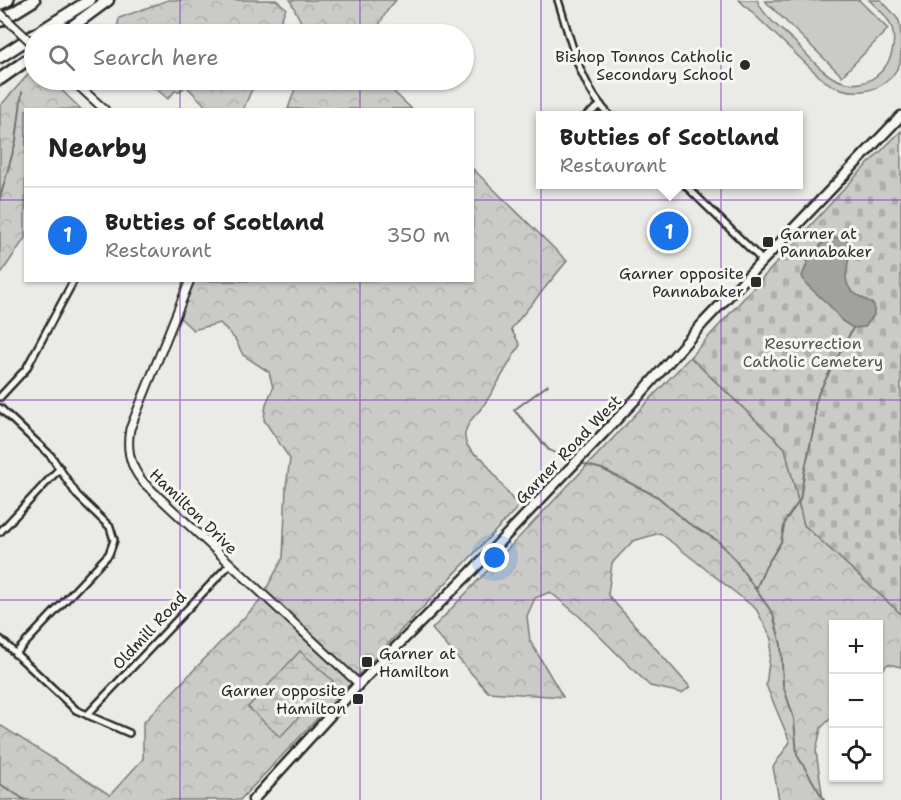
<!DOCTYPE html>
<html lang="en">
<head>
<meta charset="utf-8">
<style>
  :root { --surface:#fff; --page:#f6f6f6; --text:#222; --muted:#767676; --line:#e0e0e0; --accent:#1a73e8 }
  body { margin:0; font-family:"Shantell Sans",sans-serif; background:var(--page); color:var(--text) }
  .controls { position:absolute; right:18px; bottom:18px; display:grid; overflow:hidden; border-radius:0px; box-shadow:0 2px 4px #0004 }
  .controls button { width:54px; height:54px; display:grid; place-items:center; padding:0; border:0; border-bottom:2px solid var(--line); background:var(--surface); color:var(--text); font:30px sans-serif }
  .you { position:absolute; left:495px; top:558px; width:21px; height:21px; margin:-15px; border:4px solid #fff; border-radius:50%; background:#1a73e8; box-shadow:0 0 0 9px #1a73e833 }
  .badge { display:grid; place-items:center; width:39px; height:39px; border-radius:50%; background:var(--accent); color:#fff; font-size:20px; font-weight:700 }
  .pin { position:absolute; translate:-50% -50%; border:3px solid #fff; box-shadow:0 2px 6px #0006 }
  .popup { position:absolute; left:536px; top:111px; width:267px; height:78px; box-sizing:border-box; display:grid; place-content:center; border-radius:0px; background:var(--surface); filter:drop-shadow(0 2px 4px #0005); font-size:20px; white-space:nowrap; color:var(--muted) }
  .popup b { font-size:22px; color:var(--text) }
  .popup::after { content:''; position:absolute; left:50%; top:100%; margin-left:-12px; border:12px solid transparent; border-top-color:var(--surface) }
  .list { margin:0; padding:0; list-style:none }
  h2 { display:flex; justify-content:space-between; align-items:center; height:78px; margin:0; padding:0 24px; font-size:26px }
  h2 small { font-size:20px; font-weight:400; color:var(--muted) }
  .list li { display:grid; grid-template-columns:39px 1fr auto; gap:18px; align-items:center; box-sizing:border-box; height:96px; padding:0 24px; border-top:2px solid var(--line) }
  .list b { display:block; font-size:22px; white-space:nowrap }
  .list p { margin:0; font-size:20px; white-space:nowrap; color:var(--muted) }
  .list em { font-size:20px; font-style:normal; color:var(--muted) }
  .icon { flex:none; width:33px; height:33px; fill:none; stroke:currentColor; stroke-width:2; stroke-linecap:round; stroke-linejoin:round }
  .map { position:relative; flex:none; width:901px; height:800px; overflow:hidden }
  .search { position:absolute; background:var(--surface); box-shadow:0 2px 4px #0004; left:24px; top:24px; width:450px; height:66px; display:flex; align-items:center; gap:15px; box-sizing:border-box; padding:0 21px; border-radius:33px; color:var(--muted); font-size:22px }
  .panel { position:absolute; background:var(--surface); box-shadow:0 2px 4px #0004; left:24px; top:108px; width:450px; height:174px; border-radius:0px }
  .map>svg:first-child { display:block }
  .grass { fill:#cacac7; stroke:#7a7a79; stroke-width:1.5 }
  .forest { fill:url(#forest-crowns); stroke:#7a7a79; stroke-width:1.5 }
  .wetland { fill:url(#wetland-marsh); stroke:#7a7a79; stroke-width:1.5 }
  .cemetery { fill:url(#cemetery-stones); stroke:#7a7a79; stroke-width:1.5 }
  .water { fill:#a1a19e; stroke:#727270; stroke-width:1.5 }
  .lines { fill:none; stroke-linecap:round; stroke-linejoin:round }
  .stream { stroke:#727270; stroke-width:2 }
  .minor-casing { stroke:#2b2b2b; stroke-width:10 }
  .tertiary-casing { stroke:#2b2b2b; stroke-width:11 }
  .secondary-casing { stroke:#2b2b2b; stroke-width:13 }
  .motorway-casing { stroke:#2b2b2b; stroke-width:15 }
  .minor { stroke:#f6f6f2; stroke-width:5 }
  .tertiary { stroke:#f6f6f2; stroke-width:7 }
  .secondary { stroke:#f6f6f2; stroke-width:8 }
  .motorway { stroke:#f6f6f2; stroke-width:10 }
  .tertiary-bridge-casing { stroke:#2b2b2b; stroke-width:11; stroke-linecap:butt }
  .tertiary-bridge { stroke:#f6f6f2; stroke-width:7 }
  .grid { fill:none; stroke:#7b2cbf; stroke-width:1.5; stroke-opacity:0.55 }
  .poi-dot { fill:#2b2b2b; stroke:#f6f6f2; stroke-width:2 }
  .labels { text-anchor:middle; stroke-width:6; stroke-linejoin:round; paint-order:stroke }
  .poi-label { font-size:16px; fill:#2b2b2b; stroke:#f6f6f2; text-anchor:end }
  .park-label { font-size:16px; fill:#535352; stroke:#f6f6f2 }
  .street-label { font-size:16px; fill:#2b2b2b; stroke:#f6f6f2 }
</style>
</head>
<body>
<div class="map">
<svg width="901" height="800" viewBox="0 0 901 800">
  <defs>
    <pattern id="forest-crowns" width="20" height="18" patternUnits="userSpaceOnUse" patternTransform="scale(1.5)"><rect width="20" height="18" fill="#cacac7"/><path d="M2 6a3 3 0 1 1 6 0M12 15a3 3 0 1 1 6 0" fill="none" stroke="#aeaeab"/></pattern>
    <pattern id="wetland-marsh" width="20" height="14" patternUnits="userSpaceOnUse" patternTransform="scale(1.5)"><rect width="20" height="14" fill="#cacac7"/><path d="M1 5h8M5 5V1M11 12h8M15 12V8" fill="none" stroke="#aeaeab"/></pattern>
    <pattern id="cemetery-stones" width="16" height="16" patternUnits="userSpaceOnUse" patternTransform="scale(1.5)"><rect width="16" height="16" fill="#cacac7"/><path d="M2 7V4a2 2 0 0 1 4 0v3zM10 15v-3a2 2 0 0 1 4 0v3z" fill="#aeaeab"/></pattern>
  </defs>
  <rect width="100%" height="100%" fill="#eaeae6"/>
  <filter id="ink" filterUnits="userSpaceOnUse"><feTurbulence type="fractalNoise" baseFrequency=".0167" numOctaves="2"/><feDisplacementMap in="SourceGraphic" scale="12" xChannelSelector="R" yChannelSelector="G"/><feConvolveMatrix kernelMatrix="1 2 1 2 8 2 1 2 1" color-interpolation-filters="sRGB"/></filter>
  <g filter="url(#ink)">
    <path class="grass" d="M739,0H757C764,17 781,29 794,41C807,54 821,73 838,80C871,95 901,61 892,28C888,16 877,8 869,0H881C887,7 894,13 899,21C901,29 901,37 901,45C901,50 901,58 900,63C886,96 846,99 821,78Z
      M859,0L888,29L842,76L765,1Z"/>
    <path class="forest" d="M168,0H276L286,8L275,34H116L119,18Z
      M290,0H396L387,11L374,34H307Z
      M34,68V80H51L81,109L26,110L25,238L0,275V106Z
      M146,80H256L243,110L202,109L205,105L186,86L180,91H175L168,99Z
      M298,80H398L394,92L412,109H288Z
      M473,169L567,261L511,329L520,345C507,365 497,387 483,406C476,416 467,421 465,434C464,446 473,454 483,459L518,507L240,800H0V725L110,795L143,759V723L259,602L283,558L286,487L290,459L264,420L266,404L273,388L269,372L243,355L235,339L220,323L193,330L177,315L190,281L472,280Z
      M690,357L785,448L804,525L901,614V667L888,664L879,673L878,624H834L833,716L821,728L816,751L823,800H779L773,767L790,742L766,685L772,639L756,609L660,533L633,541L612,563L608,595L690,687L682,693L650,686L579,616L550,592L535,598L527,616L530,641L563,697L488,692L432,629Z"/>
    <path class="wetland" d="M300,651L333,681L280,737L248,707Z"/>
    <path class="cemetery" d="M901,131V614L804,525L785,448L690,357L855,177Z"/>
    <path class="water" d="M840,237L850,241C853,259 838,279 853,292C859,297 868,300 874,305V315L865,327L853,328L842,321L829,305L805,283L802,276L808,261L824,241Z"/>
    <g class="lines">
      <path class="stream" d="M0,198L16,141L22,92
        M548,385L514,410L549,450L573,461
        M579,463L602,469L658,497L688,523L718,541L733,557L773,614L781,645L783,685L794,719L797,755L824,800
        M756,589L765,568L781,542L785,521L800,500L804,474L815,422V404L819,392L853,328
        M0,784L25,800"/>
      <g class="minor-casing">
        <path id="minor" d="M558,0C571,40 579,85 610,116
          M586,116L601,105
          M684,184L763,261
          M0,397L26,369L74,280
          M0,408L51,456L77,495L110,527L114,540L109,554L15,654
          M0,532L60,468
          M0,639L76,710L129,733
          M87,715L230,564"/>
      </g>
      <g class="tertiary-casing">
        <path id="tertiary" d="M72,80L105,110
          M190,280L130,429C126,450 130,468 145,484L359,684"/>
      </g>
      <g class="secondary-casing">
        <path id="secondary" d="M253,800L359,684L471,572L638,397L704,322L901,116"/>
      </g>
      <g class="motorway-casing">
        <path id="motorway" d="M0,4L8,0
          M0,21L34,0
          M36,34L90,0
          M62,34L108,0
          M0,57L34,35
          M0,79L34,55"/>
      </g>
      <use href="#minor" class="minor"/>
      <use href="#tertiary" class="tertiary"/>
      <use href="#secondary" class="secondary"/>
      <use href="#motorway" class="motorway"/>
      <g class="tertiary-bridge-casing">
        <path id="tertiary-bridge" d="M0,13L34,45"/>
      </g>
      <use href="#tertiary-bridge" class="tertiary-bridge"/>
    </g>
  </g>
  <path class="grid" d="M180,0V34M360,0V34M541,0V800M721,0V800M180,80V110M360,80V110M0,200H26M472,200H901M180,280V800M360,280V800M0,400H901M0,600H901"/>
  <g class="poi-dot">
    <circle cx="745" cy="65" r="6"/>
    <rect x="762" y="236" width="12" height="12" rx="3"/>
    <rect x="750" y="276" width="12" height="12" rx="3"/>
    <rect x="361" y="656" width="12" height="12" rx="3"/>
    <rect x="352" y="693" width="12" height="12" rx="3"/>
  </g>
  <g class="labels">
    <g class="poi-label">
      <text x="733" y="62">Bishop Tonnos Catholic<tspan x="733" dy="18">Secondary School</tspan></text>
      <text x="780" y="239" text-anchor="start">Garner at<tspan x="780" dy="18">Pannabaker</tspan></text>
      <text x="744" y="279">Garner opposite<tspan x="744" dy="18">Pannabaker</tspan></text>
      <text x="379" y="659" text-anchor="start">Garner at<tspan x="379" dy="18">Hamilton</tspan></text>
      <text x="346" y="696">Garner opposite<tspan x="346" dy="18">Hamilton</tspan></text>
    </g>
    <g class="park-label">
      <text x="813" y="349">Resurrection<tspan x="813" dy="18">Catholic Cemetery</tspan></text>
    </g>
    <g class="street-label">
      <text transform="translate(568 449) rotate(-46)" y="6">Garner Road West</text>
      <text transform="translate(194 511) rotate(44)" y="6">Hamilton Drive</text>
      <text transform="translate(149 630) rotate(-47)" y="6">Oldmill Road</text>
    </g>
  </g>
</svg>
<div class="controls">
<button>+</button>
<button>−</button>
<button><svg class="icon" aria-label="locate" viewBox="0 0 24 24"><circle cx="12" cy="12" r="6"/><path d="M12 2v4M12 18v4M2 12h4M18 12h4"/></svg></button>
</div>
<div class="you"></div>
<div class="pin badge" style="left:669px;top:231px">1</div>
<div class="popup"><b>Butties of Scotland</b>Restaurant</div>
<div class="search"><svg class="icon" aria-label="search" viewBox="0 0 24 24"><circle cx="10" cy="10" r="6"/><path d="M15 15l6 6"/></svg>Search here</div>
<section class="panel">
<h2>Nearby<small></small></h2>
<ul class="list">
<li><span class="badge">1</span><div><b>Butties of Scotland</b><p>Restaurant</p></div><em>350 m</em></li>
</ul>
</section>
</div>
</body>
</html>
